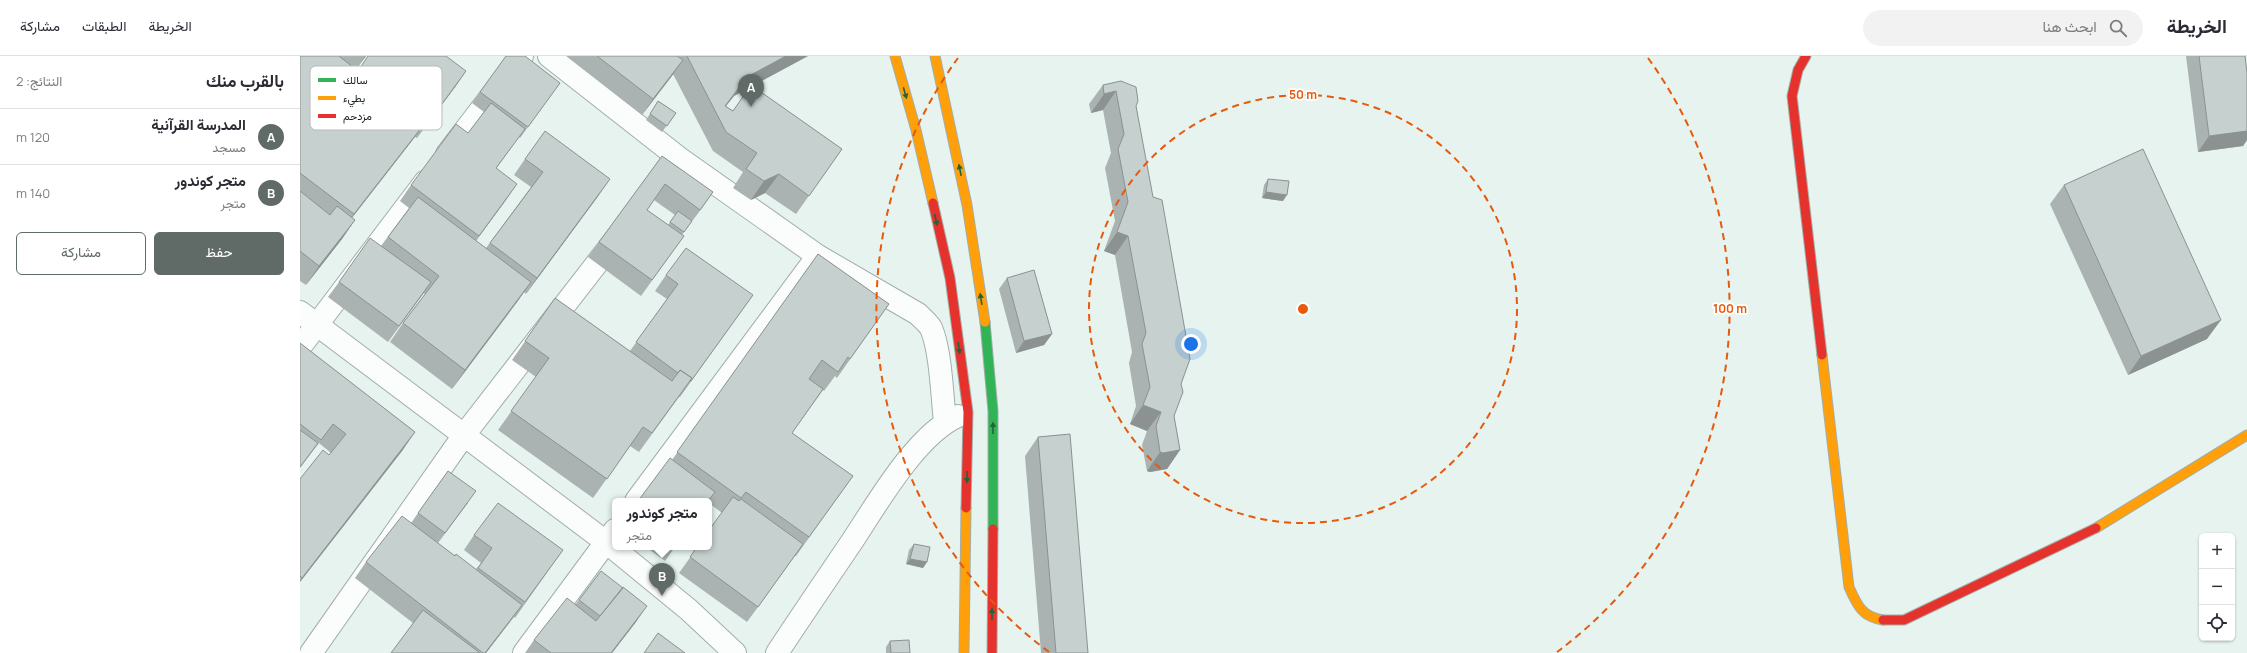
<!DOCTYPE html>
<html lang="ar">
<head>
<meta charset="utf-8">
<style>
  :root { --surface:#fff; --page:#f2f2f3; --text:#2b2b33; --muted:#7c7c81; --line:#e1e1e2; --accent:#606a67 }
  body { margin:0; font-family:Manrope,Vazirmatn,sans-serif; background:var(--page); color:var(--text); direction:rtl }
  .controls { position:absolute; right:12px; bottom:12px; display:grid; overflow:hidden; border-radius:6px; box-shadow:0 1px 3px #0004 }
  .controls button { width:36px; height:36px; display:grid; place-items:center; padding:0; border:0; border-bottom:1px solid var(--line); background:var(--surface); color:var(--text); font:20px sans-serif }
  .you { position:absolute; left:891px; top:288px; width:14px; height:14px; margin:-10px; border:3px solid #fff; border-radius:50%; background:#1a73e8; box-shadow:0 0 0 6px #1a73e833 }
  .badge { display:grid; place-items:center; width:26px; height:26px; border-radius:50%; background:var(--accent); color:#fff; font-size:13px; font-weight:700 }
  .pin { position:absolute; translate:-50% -33px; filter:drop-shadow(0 1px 2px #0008) }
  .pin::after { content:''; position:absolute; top:21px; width:14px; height:12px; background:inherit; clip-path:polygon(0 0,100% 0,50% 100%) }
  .popup { position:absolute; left:312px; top:442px; width:100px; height:52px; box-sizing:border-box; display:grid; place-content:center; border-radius:6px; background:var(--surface); filter:drop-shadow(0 1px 3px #0005); font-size:13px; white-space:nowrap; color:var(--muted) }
  .popup b { font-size:15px; color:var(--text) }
  .popup::after { content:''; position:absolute; left:50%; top:100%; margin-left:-8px; border:8px solid transparent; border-top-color:var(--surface) }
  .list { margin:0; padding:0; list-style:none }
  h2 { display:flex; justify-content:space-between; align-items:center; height:52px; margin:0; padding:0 16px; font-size:17px }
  h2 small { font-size:13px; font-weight:400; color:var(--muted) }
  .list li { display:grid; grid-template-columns:26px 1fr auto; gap:12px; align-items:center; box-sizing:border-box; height:56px; padding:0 16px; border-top:1px solid var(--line) }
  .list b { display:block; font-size:15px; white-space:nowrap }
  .list p { margin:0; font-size:13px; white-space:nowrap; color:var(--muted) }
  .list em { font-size:13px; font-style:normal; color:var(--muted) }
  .actions { display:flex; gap:8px; padding:12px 16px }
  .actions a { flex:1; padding:9px 0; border:1px solid var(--accent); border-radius:6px; text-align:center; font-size:14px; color:var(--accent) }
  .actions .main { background:var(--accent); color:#fff }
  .icon { flex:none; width:22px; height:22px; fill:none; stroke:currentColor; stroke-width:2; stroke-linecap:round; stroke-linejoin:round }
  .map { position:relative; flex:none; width:1947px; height:597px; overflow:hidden; direction:ltr }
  header { display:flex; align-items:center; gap:24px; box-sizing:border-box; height:56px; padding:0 20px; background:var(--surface); border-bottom:1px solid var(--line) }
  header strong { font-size:19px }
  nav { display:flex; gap:22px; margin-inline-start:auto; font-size:14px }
  .search { width:280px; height:36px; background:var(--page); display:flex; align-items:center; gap:10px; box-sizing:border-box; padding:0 14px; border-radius:22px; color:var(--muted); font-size:15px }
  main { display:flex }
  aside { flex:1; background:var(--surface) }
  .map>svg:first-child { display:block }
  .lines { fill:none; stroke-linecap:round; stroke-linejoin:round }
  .street-casing { stroke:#a3ada9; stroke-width:24 }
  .fast-casing { stroke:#a3ada9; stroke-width:11 }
  .slow-casing { stroke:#a3ada9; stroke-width:11 }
  .jam-casing { stroke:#a3ada9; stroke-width:11 }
  .street { stroke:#fbfdfc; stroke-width:22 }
  .fast { stroke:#30b455; stroke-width:9 }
  .slow { stroke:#ff9f0a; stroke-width:9 }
  .jam { stroke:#e5322d; stroke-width:9 }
  .wall { fill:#aab3b2; fill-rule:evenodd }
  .shaded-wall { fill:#8b9291 }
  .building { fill:#c6d0cf; stroke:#8b9291 }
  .oneway { fill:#236337 }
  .ring { fill:none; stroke:#e8590c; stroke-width:2; stroke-dasharray:7 5 }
  .key { fill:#fff; stroke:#babcbc; stroke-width:1 }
  .key-label { font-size:11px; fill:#18211e }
  .centre { fill:#e8590c; stroke:#fff; stroke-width:2 }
  .ring-label { font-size:12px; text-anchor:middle; font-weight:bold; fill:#e8590c; stroke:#fff; stroke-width:3.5; stroke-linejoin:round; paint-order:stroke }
</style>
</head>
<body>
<header>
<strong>الخريطة</strong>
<div class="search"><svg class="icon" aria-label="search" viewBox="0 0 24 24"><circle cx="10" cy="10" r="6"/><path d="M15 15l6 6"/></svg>ابحث هنا</div>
<nav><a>الخريطة</a><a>الطبقات</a><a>مشاركة</a></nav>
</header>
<main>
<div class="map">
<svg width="1947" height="597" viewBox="0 0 1947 597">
  <rect width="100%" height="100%" fill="#e6f3ee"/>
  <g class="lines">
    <g class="street-casing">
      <path id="street" d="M249,0L379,102L518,200L618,258C623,263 628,267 631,272C641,295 642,340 645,366
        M147,98L222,0
        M356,131L379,102
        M0,256L306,486L389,554L435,597
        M0,291L125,126
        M336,445L514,205
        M11,597L164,379L315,184
        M224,597L315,474
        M477,597C502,559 528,521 553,484C578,446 617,378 658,360"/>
    </g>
    <g class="fast-casing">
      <path id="fast" d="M685,266L693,355V473"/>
    </g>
    <g class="slow-casing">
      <path id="slow" d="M595,0L616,74L633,147
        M635,0L667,149L685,266
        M1522,299L1549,531C1557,549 1562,561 1583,564
        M1796,472L1947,379
        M664,597L666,452"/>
    </g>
    <g class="jam-casing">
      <path id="jam" d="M1506,0L1498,14L1492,40L1522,299
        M633,147L650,222L668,356L666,452
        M1583,564H1604L1796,472
        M692,597L693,473"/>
    </g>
    <use href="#street" class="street"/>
    <use href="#fast" class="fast"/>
    <use href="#slow" class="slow"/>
    <use href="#jam" class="jam"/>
  </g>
  <path class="wall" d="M0,0H66L56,13L58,15H166L117,82L115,81L52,162L55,164L42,183L6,229L0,225Z
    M266,0H508L452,30L542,93L496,158L465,137L451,144L433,132L443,116L413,95L373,18L342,59ZM450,31L433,55L426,50L434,40Z
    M1886,0H1945L1947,17V84L1943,90L1898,96Z
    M821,25L836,50L881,328L874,360L880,394L867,413L850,416L847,415L842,389L847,375L830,368L836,350L829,307L832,296L815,199L804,195L815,165L805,112L811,97L803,54L791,57L789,48L803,29Z
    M260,27L220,82L219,81L196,113L206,144L176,185L186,192L231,131L214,119L225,103L299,139L226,238L224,236L152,333L90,286L103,267L125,238L124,237L88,286L28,241L39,226L81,190L109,152L100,145L111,129L168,77L184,56L172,47L180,36Z
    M358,45L376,57L362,76L346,64Z
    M362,100L413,136L382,179L384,180L341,240L288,201ZM354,144L375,159L368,169L347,154Z
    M968,123L983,145L962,142L964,129Z
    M1764,129L1907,283L1828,319L1750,148Z
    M518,198L589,248L537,322L535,320L524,335L523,334L492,377L553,420L496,500H495L447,566L379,517L422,457L409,447V445H338L372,404Z
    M366,219L453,239L380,341H379L339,396L330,390L293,442L198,374L236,321L212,304L255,242L330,295L367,243L355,235Z
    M707,222L752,278L744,289L716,297L699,233Z
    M0,287L115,376L102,395L0,526V423L29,399L31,397L19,387L0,412Z
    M738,381L788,597H741L725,400Z
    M148,415L168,447L138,487L155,500L176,513L181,507L164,494L174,479L263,494L215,562L214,561L186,597H91L113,567L55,522L66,506L111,467Z
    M614,488L627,506L623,512L606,508L609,494Z
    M346,491H375L365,505Z
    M279,544L336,566L312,597H225L234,584L275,549Z
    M590,585L610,597H586V591Z"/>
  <path class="shaded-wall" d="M65,0H66L53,17Z
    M486,0H508L434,40L418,60L447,21Z
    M383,4L372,20L342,59L353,43Z
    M166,15L156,30L117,82L128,67Z
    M816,35L803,54L791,57L804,38Z
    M125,67L111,86L40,177L54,158Z
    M1947,75V84L1943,90L1898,96L1909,80Z
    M479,118L465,137L451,144L464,125Z
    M310,123L299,139L226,238L237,222Z
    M217,128L206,144L168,195L179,180Z
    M413,136L402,152L389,169L400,154Z
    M966,136L987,139L983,145L962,142Z
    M55,164L42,183L6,229L19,210Z
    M817,176L828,180L815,199L804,195Z
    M231,226L218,245L152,333L165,314Z
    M1921,264L1907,283L1828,319L1841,300Z
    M752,278L744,289L716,297L724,285Z
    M843,349L861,356L847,375L830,368Z
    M115,376L102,395L0,526V525L2,522Z
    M880,394L867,413L850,416L847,415L860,396Z
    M610,503L627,506L623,512L606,508Z
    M222,549L211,564L186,597H185Z
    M347,550L336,566L312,597H311Z"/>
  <path class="building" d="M0,0H40V1L125,67L54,158L0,117Z
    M68,0H146L166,15L128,67L58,15Z
    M206,0H225L260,27L228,71L180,36Z
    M297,0H377L383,4L353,43Z
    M387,0H486L447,21L425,50L433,55L451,29L542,93L509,140L479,118L464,125L446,113L457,97L426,76Z
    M1899,0H1945L1947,17V75L1909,80Z
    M821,25L836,31L838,45L836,50L853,141L862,144L890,303L881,328L883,336L874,360L880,394L863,397L860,396L856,370L861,356L843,349L850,331L842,288L846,277L828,180L817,176L828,146L818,93L824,78L816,35L804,38L803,29Z
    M358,45L376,57L367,70L350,58Z
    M191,47L225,73L196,112L217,128L179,180L111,129L156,68L168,77Z
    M245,75L310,123L237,222L190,187L243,116L225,103Z
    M1843,93L1921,264L1841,300L1764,129Z
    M362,100L413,136L400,154L365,128L347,154L384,180L352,224L299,186Z
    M968,123L989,125L987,139L966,136Z
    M0,135L30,159L37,150L55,164L19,210L0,195Z
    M118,141L231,226L165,314L103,267L139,220L88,181Z
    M378,155L392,165L384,176L370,166Z
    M70,182L131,226L99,270L39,226Z
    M386,192L453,239L391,325H390L392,322L380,314L378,317L336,286L378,228L366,219Z
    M518,198L589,248L550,303L548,301L538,316L522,304L509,323L523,333L492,377L553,420L509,481L446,436L441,442L377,396Z
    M734,214L752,278L724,285L707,222Z
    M255,242L372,325L380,314L392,322L352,377L343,371L307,423L211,355L249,302L225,285Z
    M0,287L115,376L2,522L0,520V423L23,394L29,399L46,378L33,368L21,384L0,368Z
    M0,374L18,387L0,411Z
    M770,378L788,597H756L738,381Z
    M370,402L415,436L408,445H338Z
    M148,415L176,435L145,477L118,457Z
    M433,441L439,445L441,443L503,488L458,551L390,501L397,491H409V474Z
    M198,447L263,494L225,546L178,512L192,492L174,479Z
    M102,460L155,500L156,498L222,549L185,597H183L66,506Z
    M614,488L630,491L627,506L610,503Z
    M301,515L323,532L300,560L279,544Z
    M323,531L347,550L311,597H251L234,584L267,542L296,565Z
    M123,554L180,597H91Z
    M358,577L385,597H344Z
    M609,584L610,597H591L590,585Z"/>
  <defs><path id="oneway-solid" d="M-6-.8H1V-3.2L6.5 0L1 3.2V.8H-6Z"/></defs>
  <g class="oneway">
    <use href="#oneway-solid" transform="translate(605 37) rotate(74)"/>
    <use href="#oneway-solid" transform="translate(660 114) rotate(-101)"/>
    <use href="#oneway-solid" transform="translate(636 164) rotate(77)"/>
    <use href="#oneway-solid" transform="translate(681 243) rotate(-99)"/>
    <use href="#oneway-solid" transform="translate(659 292) rotate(82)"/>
    <use href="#oneway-solid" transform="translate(693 372) rotate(-90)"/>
    <use href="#oneway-solid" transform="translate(667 421) rotate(91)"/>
    <use href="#oneway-solid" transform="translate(692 558) rotate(-90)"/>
  </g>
  <g class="ring">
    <circle cx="1003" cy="253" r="214"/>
    <path d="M749 596A427 427 0 0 1 658 2M1348 2A427 427 0 0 1 1257 596"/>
  </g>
  <rect x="10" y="10" width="132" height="64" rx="6" class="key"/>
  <rect x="18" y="22" width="18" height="4" fill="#30b455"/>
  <rect x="18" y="40" width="18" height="4" fill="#ff9f0a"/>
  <rect x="18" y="58" width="18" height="4" fill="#e5322d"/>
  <g class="key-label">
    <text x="43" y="28">سالك</text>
    <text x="43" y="46">بطيء</text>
    <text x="43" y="64">مزدحم</text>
  </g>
  <circle cx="1003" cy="253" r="6" class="centre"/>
  <g class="ring-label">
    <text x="1003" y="43">50 m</text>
    <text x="1430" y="257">100 m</text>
  </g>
</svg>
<div class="controls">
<button>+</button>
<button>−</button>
<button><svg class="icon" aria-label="locate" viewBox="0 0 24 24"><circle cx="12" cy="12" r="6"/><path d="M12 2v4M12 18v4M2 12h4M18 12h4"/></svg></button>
</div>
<div class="you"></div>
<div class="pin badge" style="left:451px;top:51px">A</div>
<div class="pin badge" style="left:362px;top:540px">B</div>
<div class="popup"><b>متجر كوندور</b>متجر</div>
</div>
<aside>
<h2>بالقرب منك<small>النتائج: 2</small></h2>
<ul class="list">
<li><span class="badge">A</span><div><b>المدرسة القرآنية</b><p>مسجد</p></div><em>120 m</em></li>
<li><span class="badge">B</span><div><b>متجر كوندور</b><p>متجر</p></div><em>140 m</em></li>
</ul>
<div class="actions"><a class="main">حفظ</a><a>مشاركة</a></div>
</aside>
</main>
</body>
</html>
